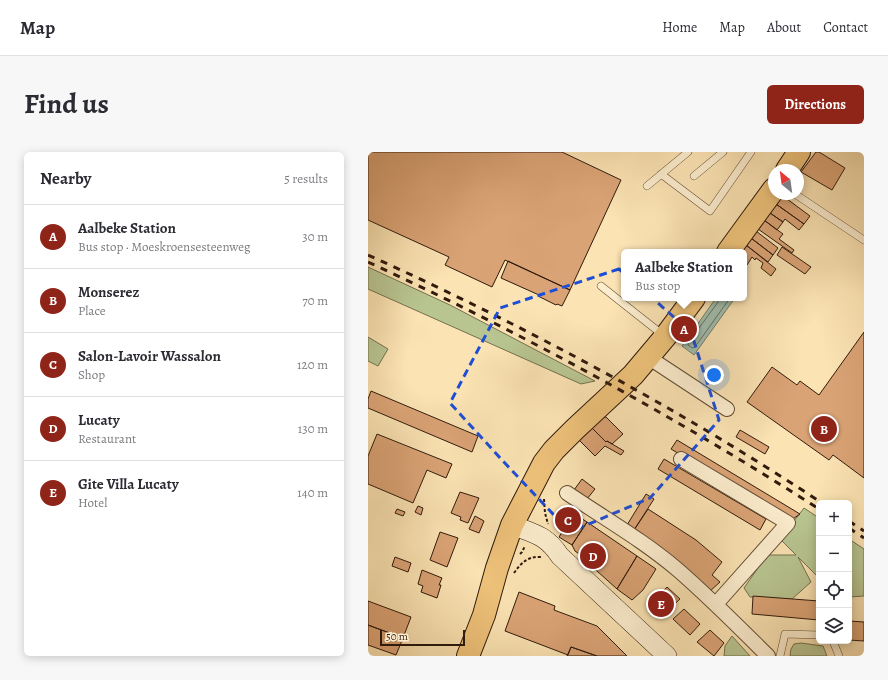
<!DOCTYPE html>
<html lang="en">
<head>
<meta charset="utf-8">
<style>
  :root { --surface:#fff; --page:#f7f7f7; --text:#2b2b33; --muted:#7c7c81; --line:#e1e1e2; --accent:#8f2418 }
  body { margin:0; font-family:Alegreya,serif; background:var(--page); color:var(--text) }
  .controls { position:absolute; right:12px; bottom:12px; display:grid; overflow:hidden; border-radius:6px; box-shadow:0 2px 10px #0003 }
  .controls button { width:36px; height:36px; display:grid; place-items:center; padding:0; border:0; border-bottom:1px solid var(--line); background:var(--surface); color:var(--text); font:20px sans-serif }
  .compass { position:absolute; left:400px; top:12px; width:36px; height:36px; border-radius:50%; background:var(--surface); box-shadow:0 2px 10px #0003; rotate:331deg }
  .scale { position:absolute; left:12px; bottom:10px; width:85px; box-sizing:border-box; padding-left:4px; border:2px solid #301b0d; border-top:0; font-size:11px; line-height:14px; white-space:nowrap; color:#301b0d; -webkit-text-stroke:3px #fcedce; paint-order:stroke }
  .you { position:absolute; left:346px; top:223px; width:14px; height:14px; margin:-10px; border:3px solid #fff; border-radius:50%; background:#1a73e8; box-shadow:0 0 0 6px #1a73e833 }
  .badge { display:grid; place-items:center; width:26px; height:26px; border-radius:50%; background:var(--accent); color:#fff; font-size:13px; font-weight:700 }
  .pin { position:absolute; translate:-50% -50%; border:2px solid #fff; box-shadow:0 1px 4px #0006 }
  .popup { position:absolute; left:253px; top:97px; width:126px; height:52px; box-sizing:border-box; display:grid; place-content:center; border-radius:6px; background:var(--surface); filter:drop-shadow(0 1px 3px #0005); font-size:13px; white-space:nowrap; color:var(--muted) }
  .popup b { font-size:15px; color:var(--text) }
  .popup::after { content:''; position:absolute; left:50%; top:100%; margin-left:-8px; border:8px solid transparent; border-top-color:var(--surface) }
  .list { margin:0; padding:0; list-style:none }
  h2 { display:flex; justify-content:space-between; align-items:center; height:52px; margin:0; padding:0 16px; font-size:17px }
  h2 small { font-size:13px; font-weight:400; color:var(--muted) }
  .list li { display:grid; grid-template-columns:26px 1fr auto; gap:12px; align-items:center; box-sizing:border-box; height:64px; padding:0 16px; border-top:1px solid var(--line) }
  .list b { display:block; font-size:15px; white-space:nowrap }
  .list p { margin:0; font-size:13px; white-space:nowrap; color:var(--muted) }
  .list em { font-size:13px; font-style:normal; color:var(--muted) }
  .icon { flex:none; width:22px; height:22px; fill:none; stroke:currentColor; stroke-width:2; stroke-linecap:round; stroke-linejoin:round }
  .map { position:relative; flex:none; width:496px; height:504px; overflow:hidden; border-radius:6px }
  header { display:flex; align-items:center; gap:24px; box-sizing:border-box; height:56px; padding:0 20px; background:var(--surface); border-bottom:1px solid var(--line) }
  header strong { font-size:19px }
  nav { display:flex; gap:22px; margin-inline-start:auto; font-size:14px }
  .intro { display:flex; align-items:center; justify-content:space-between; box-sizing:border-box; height:96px; padding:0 24px }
  h1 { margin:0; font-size:28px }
  .button { padding:10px 18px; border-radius:6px; background:var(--accent); color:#fff; font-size:14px; font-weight:700 }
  main { display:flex; gap:24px; padding:0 24px }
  aside { flex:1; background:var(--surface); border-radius:6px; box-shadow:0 2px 10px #0003 }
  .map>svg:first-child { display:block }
  .green { fill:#b8c591; stroke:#74704f }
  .water { fill:#9fbeaf; stroke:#737d6e }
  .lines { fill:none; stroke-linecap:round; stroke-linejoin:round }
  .shore { stroke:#686c5e; stroke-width:1 }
  .building { fill:#daa375; stroke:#301b0d }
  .lane-casing { stroke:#634d36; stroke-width:8 }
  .street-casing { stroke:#634d36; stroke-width:16 }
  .secondary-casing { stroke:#301b0d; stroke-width:20 }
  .primary-casing { stroke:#301b0d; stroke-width:24 }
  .path { stroke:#301b0d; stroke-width:2; stroke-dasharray:3 2; stroke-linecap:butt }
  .lane { stroke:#fcedce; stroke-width:7 }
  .street { stroke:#fcedce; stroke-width:14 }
  .secondary { stroke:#fcedce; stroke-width:19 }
  .primary { stroke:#eec27a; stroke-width:22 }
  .rail { stroke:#301b0d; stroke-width:3; stroke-dasharray:7 7; stroke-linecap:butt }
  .marked { fill:none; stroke:#1d4ed8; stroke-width:3; stroke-dasharray:8 5; stroke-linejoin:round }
</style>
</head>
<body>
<header>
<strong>Map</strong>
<nav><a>Home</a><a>Map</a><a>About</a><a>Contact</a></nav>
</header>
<div class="intro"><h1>Find us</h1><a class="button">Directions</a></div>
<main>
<aside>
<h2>Nearby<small>5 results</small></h2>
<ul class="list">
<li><span class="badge">A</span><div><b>Aalbeke Station</b><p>Bus stop · Moeskroensesteenweg</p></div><em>30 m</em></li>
<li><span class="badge">B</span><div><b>Monserez</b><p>Place</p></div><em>70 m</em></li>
<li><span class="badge">C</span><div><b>Salon-Lavoir Wassalon</b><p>Shop</p></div><em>120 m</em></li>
<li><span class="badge">D</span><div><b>Lucaty</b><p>Restaurant</p></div><em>130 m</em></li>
<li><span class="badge">E</span><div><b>Gite Villa Lucaty</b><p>Hotel</p></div><em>140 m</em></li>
</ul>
</aside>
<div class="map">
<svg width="496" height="504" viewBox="0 0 496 504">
  <rect width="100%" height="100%" fill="#fbe3b3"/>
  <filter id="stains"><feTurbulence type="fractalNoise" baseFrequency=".005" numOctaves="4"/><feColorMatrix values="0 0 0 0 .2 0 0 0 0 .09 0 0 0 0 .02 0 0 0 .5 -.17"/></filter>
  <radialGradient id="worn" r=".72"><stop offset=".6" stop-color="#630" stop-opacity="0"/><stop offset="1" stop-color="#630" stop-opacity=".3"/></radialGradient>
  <path class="green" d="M0,115L82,153L227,229L213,232L0,137Z
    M0,185L20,197L10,214L0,209Z
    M436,356L451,366V426L430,405L443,430L424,447L382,445L376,436L399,403H428L412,387Z
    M481,387L496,397V444L481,445Z
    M364,484L382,504H356L357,494Z
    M433,491L455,494L459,504H422L423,497L426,492Z"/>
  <path class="water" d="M348,146H367L326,203L314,194Z"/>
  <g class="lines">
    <path class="shore" d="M351,146L350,150L320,191V193L324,196L327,195L362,146"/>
  </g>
  <path class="building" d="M0,0H194L253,28L202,138L137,108L124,135L77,113L81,105L0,68Z
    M448,0H451L477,16L464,38L433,20Z
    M415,44L442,64L436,72L408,52Z
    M408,52L436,72L431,78L417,67L415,70L402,61Z
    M402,61L415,70L409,78L396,68Z
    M396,68L415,82L411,87L426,98L424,101L390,77Z
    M388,79L410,96L405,103L383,86Z
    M383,86L405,103L400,110L378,93Z
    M378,93L408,117L403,124L393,116L395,111L388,106L387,108L384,105L379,113L376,111V100H372Z
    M414,95L443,115L437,122L409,103Z
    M140,109L202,138L194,154L189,152L188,153L170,144L171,143L133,126Z
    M496,180V326L465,303L461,308L379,250L404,215L429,233L432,229L451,243Z
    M3,239L110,284L104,300L0,256V247Z
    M235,265H238L255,282L244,292L239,289L238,290L223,275Z
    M223,275L238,290L239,289L256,299L253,303L237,294L227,304L211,288Z
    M372,278L401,295L397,302L368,285Z
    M9,282L84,312L78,326L59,318L45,351L0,332V304Z
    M309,288L432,362L422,369L303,297Z
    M296,307L398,367L392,378L290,317Z
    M214,327L227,337L219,347L206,338Z
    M92,340L111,346L100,371L92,368L93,365L83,361Z
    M278,342L286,347L266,378L259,373Z
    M50,354L55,356L53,363L47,360Z
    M29,357L37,360L35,364L27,361Z
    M280,357L328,388L354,410L344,423L352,430L341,440L266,378Z
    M200,358L219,370L204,393L191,385L196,377L190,373Z
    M107,364L116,369L111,381L101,377Z
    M219,370L269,404L249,437L219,410L220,408L207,399L204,393Z
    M72,380L90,386L79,415L62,408Z
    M269,404L288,417L275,438L264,448L249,437Z
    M27,405L43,411L40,420L24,414Z
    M54,418L74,426L71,433H73L69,446L53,440L55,434L50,432Z
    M299,435L312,447L298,460L286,449Z
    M151,440L187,454L186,458L229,474L259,504H229L203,495L200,503L137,479Z
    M385,444L451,449V468L384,462Z
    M0,449L43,465L35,486L0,473Z
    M316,457L332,472L322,483L305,467Z
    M481,469L496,470V489L481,488Z
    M0,473L35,486L28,503L0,493Z
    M342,478L356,491L346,504L329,490Z
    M203,495L229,504H199Z"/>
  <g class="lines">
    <g class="lane-casing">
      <path id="lane" d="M293,22L342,59L383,0
        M326,24L355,0
        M279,34L320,0
        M427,42L496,88
        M233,134L295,183
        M465,489L471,504
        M412,504L417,482L451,483"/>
    </g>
    <g class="street-casing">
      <path id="street" d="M280,205L359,257
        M313,307L420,371L348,452
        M199,341C236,366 276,389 310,418C341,445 371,475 400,504"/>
    </g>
    <g class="secondary-casing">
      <path id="secondary" d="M144,373C167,382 178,383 192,404L299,504"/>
    </g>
    <g class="primary-casing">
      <path id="primary" d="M419,18L431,0
        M360,100L406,37
        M100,504L116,463L129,416L144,373L176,311L186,298L207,277L265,223L297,185L326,146"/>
    </g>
    <path class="path" d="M176,347L177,361L180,372
      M152,402L154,400L157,394
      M146,421C153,411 160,404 173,405"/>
    <use href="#lane" class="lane"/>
    <use href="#street" class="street"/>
    <use href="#secondary" class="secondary"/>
    <use href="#primary" class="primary"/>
    <path class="rail" d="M0,103C157,174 310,256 454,351
      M0,110C156,182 306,264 451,357
      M481,369L496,379
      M481,376L496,386"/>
  </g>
  <path class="marked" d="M251,117L323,180L351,268L282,346L202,380L134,308L82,251L132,156Z"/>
  <rect width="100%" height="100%" filter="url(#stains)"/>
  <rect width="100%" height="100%" fill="url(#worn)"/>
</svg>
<div class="controls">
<button>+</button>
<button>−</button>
<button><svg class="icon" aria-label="locate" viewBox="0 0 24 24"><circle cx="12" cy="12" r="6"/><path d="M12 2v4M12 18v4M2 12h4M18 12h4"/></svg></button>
<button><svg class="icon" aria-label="layers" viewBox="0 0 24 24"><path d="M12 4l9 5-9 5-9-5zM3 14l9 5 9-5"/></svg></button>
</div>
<svg class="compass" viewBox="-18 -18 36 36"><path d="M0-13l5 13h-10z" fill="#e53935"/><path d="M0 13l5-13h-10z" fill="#7c7c81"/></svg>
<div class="scale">50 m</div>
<div class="you"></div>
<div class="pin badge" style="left:316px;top:177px">A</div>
<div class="popup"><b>Aalbeke Station</b>Bus stop</div>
<div class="pin badge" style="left:456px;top:277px">B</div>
<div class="pin badge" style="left:200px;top:368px">C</div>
<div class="pin badge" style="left:225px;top:404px">D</div>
<div class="pin badge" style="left:293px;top:452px">E</div>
</div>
</main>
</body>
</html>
